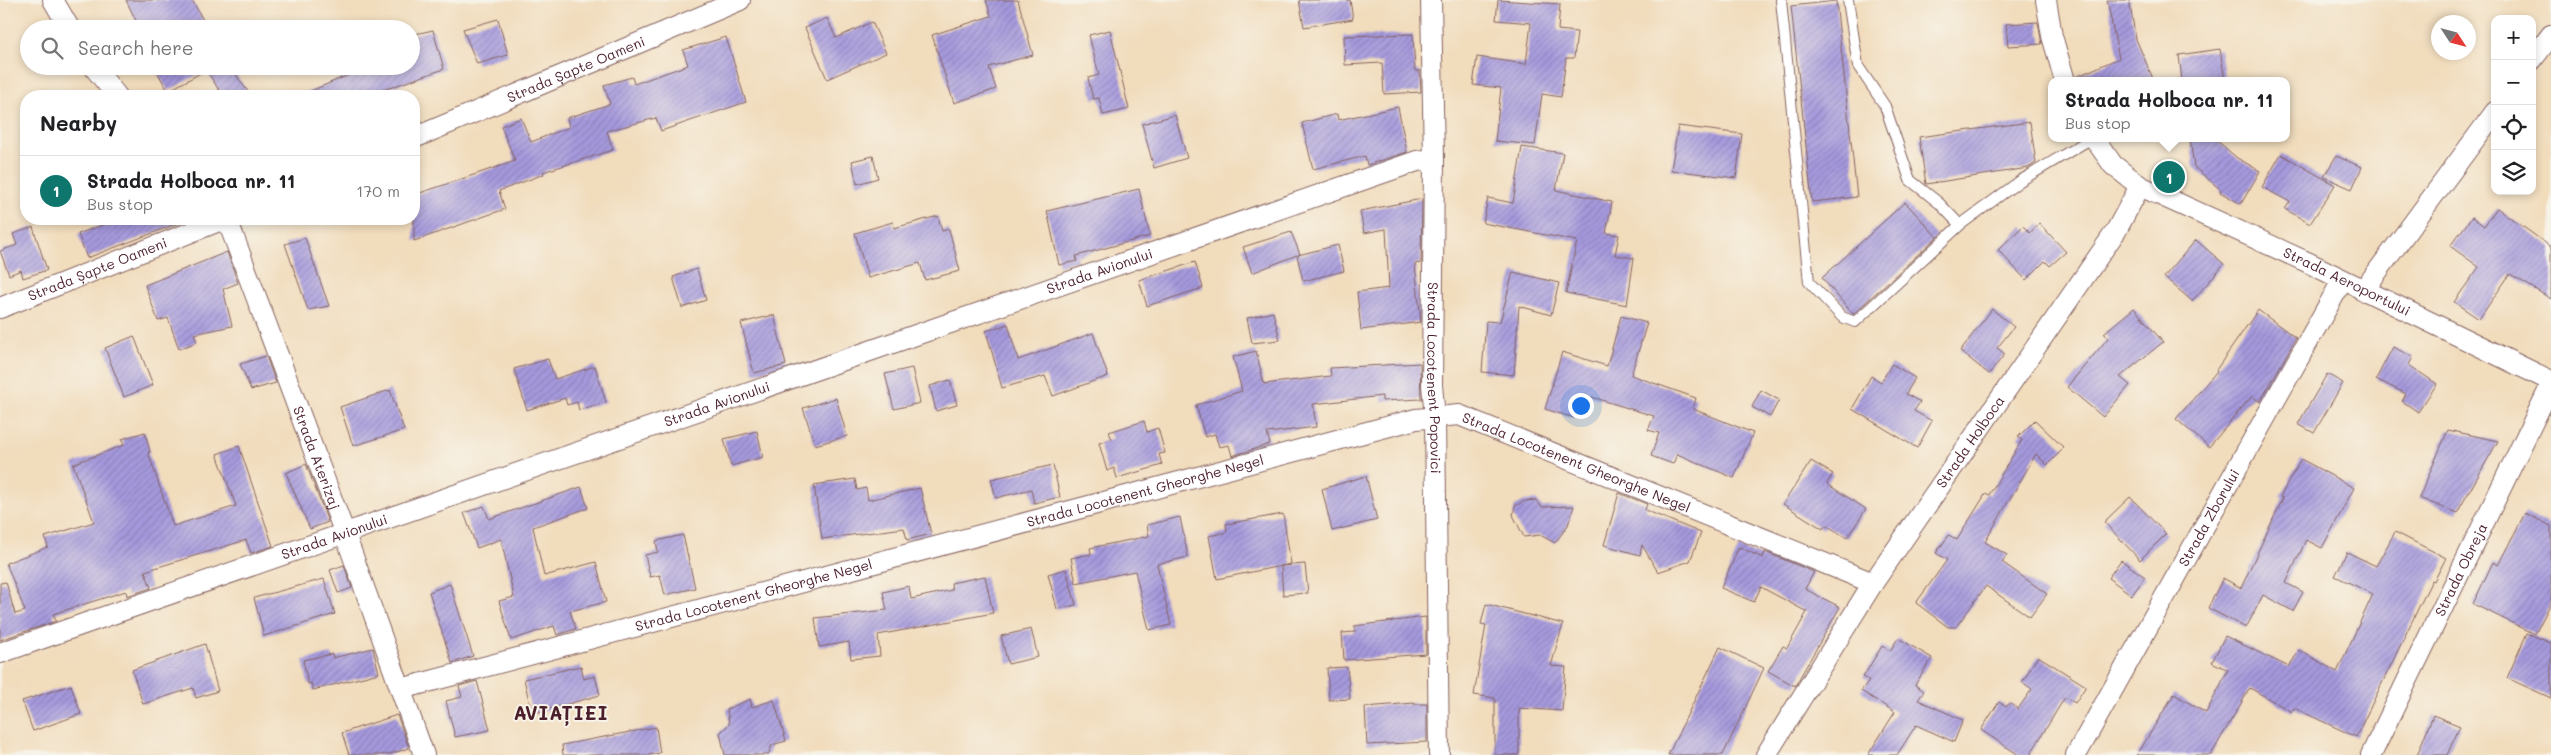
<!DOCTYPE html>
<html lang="en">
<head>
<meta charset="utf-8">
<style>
  :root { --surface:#fff; --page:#f6f6f6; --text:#202124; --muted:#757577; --line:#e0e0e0; --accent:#0f766e }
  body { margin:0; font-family:Mali,sans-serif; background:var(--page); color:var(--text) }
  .controls { position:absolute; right:15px; top:15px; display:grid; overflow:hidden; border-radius:10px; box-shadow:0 2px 8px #0003 }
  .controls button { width:45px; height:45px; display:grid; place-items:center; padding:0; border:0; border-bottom:1px solid var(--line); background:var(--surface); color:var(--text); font:25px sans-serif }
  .compass { position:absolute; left:2431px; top:15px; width:45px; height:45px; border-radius:50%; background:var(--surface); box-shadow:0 2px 8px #0003; rotate:126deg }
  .you { position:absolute; left:1580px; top:405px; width:18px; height:18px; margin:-12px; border:4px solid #fff; border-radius:50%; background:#1a73e8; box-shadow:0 0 0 8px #1a73e833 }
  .badge { display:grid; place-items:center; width:32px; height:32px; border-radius:50%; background:var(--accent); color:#fff; font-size:16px; font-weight:700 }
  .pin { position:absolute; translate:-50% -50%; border:2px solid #fff; box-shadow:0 1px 5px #0006 }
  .popup { position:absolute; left:2048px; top:77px; width:242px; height:65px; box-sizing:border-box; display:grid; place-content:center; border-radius:10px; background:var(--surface); filter:drop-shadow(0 1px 4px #0005); font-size:16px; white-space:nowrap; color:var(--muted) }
  .popup b { font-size:19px; color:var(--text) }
  .popup::after { content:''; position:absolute; left:50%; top:100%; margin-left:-10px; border:10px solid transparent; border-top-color:var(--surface) }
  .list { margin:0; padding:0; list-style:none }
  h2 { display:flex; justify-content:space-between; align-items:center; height:65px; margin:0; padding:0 20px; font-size:21px }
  h2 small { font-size:16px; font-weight:400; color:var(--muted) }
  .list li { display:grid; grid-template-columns:32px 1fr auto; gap:15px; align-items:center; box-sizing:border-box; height:70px; padding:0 20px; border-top:1px solid var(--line) }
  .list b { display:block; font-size:19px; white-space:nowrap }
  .list p { margin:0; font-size:16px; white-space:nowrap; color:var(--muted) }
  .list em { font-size:16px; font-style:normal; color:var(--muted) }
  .icon { flex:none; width:28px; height:28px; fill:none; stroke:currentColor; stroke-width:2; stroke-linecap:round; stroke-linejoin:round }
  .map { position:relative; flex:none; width:2551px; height:755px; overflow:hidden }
  .search { position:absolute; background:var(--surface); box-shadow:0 2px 8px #0003; left:20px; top:20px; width:400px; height:55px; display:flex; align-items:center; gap:12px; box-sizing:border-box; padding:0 18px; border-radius:28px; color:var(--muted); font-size:19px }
  .panel { position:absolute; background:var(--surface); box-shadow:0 2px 8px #0003; left:20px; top:90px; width:400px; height:135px; border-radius:20px }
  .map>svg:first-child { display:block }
  .building { fill:url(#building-hatch) }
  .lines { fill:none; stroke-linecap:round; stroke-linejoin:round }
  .service-casing { stroke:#84615e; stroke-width:12 }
  .minor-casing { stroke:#84615e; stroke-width:22 }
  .service { stroke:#fff; stroke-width:10 }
  .minor { stroke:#fff; stroke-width:20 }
  .labels { text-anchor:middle; stroke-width:4; stroke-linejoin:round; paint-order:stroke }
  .street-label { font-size:14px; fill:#4a1f2b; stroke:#f7f3e8 }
  .district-label { font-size:19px; font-weight:bold; letter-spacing:1px; fill:#4a1f2b; stroke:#f7f3e8 }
</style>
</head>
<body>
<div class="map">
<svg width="2551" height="755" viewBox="0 0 2551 755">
  <defs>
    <pattern id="building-hatch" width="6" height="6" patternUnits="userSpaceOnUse" patternTransform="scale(1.25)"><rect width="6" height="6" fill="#a69ade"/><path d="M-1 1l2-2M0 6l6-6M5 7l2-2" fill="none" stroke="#897db4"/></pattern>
  </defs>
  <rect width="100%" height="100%" fill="#f7f3e8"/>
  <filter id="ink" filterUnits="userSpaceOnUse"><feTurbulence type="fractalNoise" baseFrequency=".02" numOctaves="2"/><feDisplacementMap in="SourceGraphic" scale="10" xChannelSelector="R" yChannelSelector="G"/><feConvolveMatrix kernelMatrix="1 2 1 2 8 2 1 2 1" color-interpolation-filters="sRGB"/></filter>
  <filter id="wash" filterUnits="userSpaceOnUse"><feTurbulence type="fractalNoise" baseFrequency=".0096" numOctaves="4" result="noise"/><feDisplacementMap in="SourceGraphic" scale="20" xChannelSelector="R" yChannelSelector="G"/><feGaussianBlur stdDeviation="1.12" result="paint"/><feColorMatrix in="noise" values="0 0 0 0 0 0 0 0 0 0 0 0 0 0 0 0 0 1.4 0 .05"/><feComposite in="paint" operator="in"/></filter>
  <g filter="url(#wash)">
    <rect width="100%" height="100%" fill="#f1dcbc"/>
    <g id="blocks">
      <path class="building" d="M126,0H192L208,29H140Z
        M986,0H1018L1033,55L989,67L996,89L954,103L932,35L991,16Z
        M1299,0H1350L1353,19L1304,27Z
        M1498,0L1560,4L1558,30L1577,32L1574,58H1566L1561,97L1542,94L1535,145L1495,141L1501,88L1473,85L1477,57L1526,64L1531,23L1496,20Z
        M2107,0H2129L2136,39L2154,81H2077L2076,77L2119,58Z
        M1836,1L1857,197L1812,202L1791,6Z
        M827,18L836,38L872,22L886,53L827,79L805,28Z
        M498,19L508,55L477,64L463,29Z
        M2038,22L2042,44L2008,46L2006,24Z
        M433,30L444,69L366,96H299L370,66H411V35Z
        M1110,30L1129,109L1103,115L1099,98L1093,99L1088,78L1099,75L1089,35Z
        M1413,34L1415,71H1420L1421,92L1384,94L1382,63L1345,65L1344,36Z
        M726,37L746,102L661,131L656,118L607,131L613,150L543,172L544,174L499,191L505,209L414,241V195L515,161L501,126L521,118L531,142L569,127L567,118L610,104L604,85L632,77L634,84L688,65L683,50Z
        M2220,49L2225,81H2182L2179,55Z
        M154,66H230L251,96H223L206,70L168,91Z
        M1398,107L1407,152L1367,165L1365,156L1313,169L1302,123L1337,114L1338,120Z
        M1175,115L1187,158L1154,168L1142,124Z
        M2030,122L2036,163L2028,168L1926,184L1919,137Z
        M1678,126L1742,134L1736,178L1671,170Z
        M2190,138H2214L2237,158L2260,171L2241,204L2220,192L2221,190L2194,167Z
        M1522,147L1563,153L1556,190L1612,202L1606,233L1619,235L1615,255L1634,258L1627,305L1566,293L1577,241L1483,223L1488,198L1513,203Z
        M2281,154L2335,185L2310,224L2285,209L2290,202L2262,187Z
        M873,156L878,178L857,184L852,161Z
        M2336,156L2362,167L2352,189L2324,177Z
        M1139,189L1150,236L1076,256L1077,261L1059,265L1047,211Z
        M1422,199L1421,263L1415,264L1421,322L1361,330L1357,292L1389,288L1386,229L1364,233L1360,211Z
        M1905,202L1937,237L1853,314L1822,278Z
        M2497,208L2551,247V299L2510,274L2479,319L2454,302L2479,267L2450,246L2472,217L2484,226Z
        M938,216L942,231L949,229L960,271L925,280L920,263L868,278L855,233L893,222L894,228Z
        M118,219H187V220L87,258L78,234Z
        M2039,223L2066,252L2050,266L2045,261L2026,280L1998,250L2023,226L2030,233Z
        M33,227L47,270L23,278L21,270L9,275L0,251L17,245L13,234Z
        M1291,232L1300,254L1298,255L1338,245L1344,271L1303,281L1297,255L1252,273L1243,247Z
        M305,238L329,306L308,310L285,244Z
        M2196,240L2224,264L2192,301L2164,277Z
        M227,252L238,283L223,289L232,326L194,334L197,342L179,349L168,318L158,321L145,285Z
        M1195,262L1203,288L1147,306L1139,280Z
        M697,269L706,300L682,308L673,277Z
        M1513,272L1559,283L1551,315L1519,306L1514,375L1482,372L1486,321L1500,322Z
        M2134,308L2163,342L2120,377L2130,385L2103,417L2067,387L2108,338L2104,333Z
        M1992,309L2014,327L1997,348L2005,354L1989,374L1960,351Z
        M2258,310L2296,338L2260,402L2252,396L2209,447L2176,419L2217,371L2216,370Z
        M1273,312L1280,340L1252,343L1247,318Z
        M774,315L786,365L754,373L741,323Z
        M1621,316L1647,323L1631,375L1696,398L1693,409L1753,433L1734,478L1677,454L1673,464L1651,456L1659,433L1648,430L1654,416L1582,394L1574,418L1545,409L1562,352L1607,366Z
        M1008,324L1018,360L1093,333L1108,376L1053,396L1045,376L1002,388L986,331Z
        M134,336L153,385L124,397L105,348Z
        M2393,347L2413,357L2409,365L2437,384L2418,412L2402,401L2406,394L2376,379Z
        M1256,351L1264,384L1331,376L1330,368L1420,363L1421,399L1382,401V396L1313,404L1316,427L1267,433L1270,444L1232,456L1229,445L1219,447L1215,434L1205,437L1196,405L1242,391L1233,357Z
        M266,356L276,383L251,390L240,364Z
        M548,359L555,379L595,366L606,402L579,410L577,402L567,405L565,398L527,410L514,369Z
        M1892,364L1915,378L1906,394L1920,402L1914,411L1932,421L1917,448L1852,409L1871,376L1881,382Z
        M912,368L920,403L894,409L885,374Z
        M2327,374L2343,383L2314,433L2298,424Z
        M950,380L957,405L936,411L930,386Z
        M390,390L404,430L353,446L340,407Z
        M1761,390L1779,400L1770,417L1752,407Z
        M836,398L847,436L815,445L803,408Z
        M2035,420L2064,448L2047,465L2036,454L1985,542L2007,555L2002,562L2047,594L2030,617L1986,586L1956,627H1948L1916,603L1947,560L1936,553L1949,535L1957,540L1986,493L1989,495L2022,440L2018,437Z
        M1144,421L1147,432L1158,428L1165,453L1159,454L1162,465L1117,478L1114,468L1107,471L1099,443L1112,439L1109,432Z
        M2448,430L2498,441L2457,513L2419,498Z
        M757,431L763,457L731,466L724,439Z
        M145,432L150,452H148L173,526L236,506L217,454L239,446L273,546L251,553L246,540L145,571L151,588L127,596L126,591L53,614L56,621L0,640V583L6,582L15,614L25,611L6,563L48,547L45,537L94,522L73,464L124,445L122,439Z
        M2301,459L2354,488L2322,548L2306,540L2286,583L2303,592L2293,611L2263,595L2246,628L2208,608L2223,578L2241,588L2283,498L2280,497Z
        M1811,461L1833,474L1827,484L1866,509L1847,538L1826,525L1823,529L1783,504Z
        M306,464L328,522L310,529L286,473Z
        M1053,465L1060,497L1034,503L1031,489L996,498L991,479Z
        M1366,476L1377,520L1332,531L1322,489Z
        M855,479L857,490L866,488L868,500L920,488L931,534L907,540L904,528L822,539L814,485Z
        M581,487L588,508L533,527L544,576L596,562L606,602L570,611L576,629L557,635L554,626L511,640L499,601L514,597L501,539L477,548L464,513L484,506L489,519Z
        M1619,493L1647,504L1645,510L1701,533L1690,561L1658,572L1642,545L1640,555L1604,545Z
        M2130,497L2166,534L2140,560L2104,522Z
        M1536,500L1542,507L1574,506L1568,525L1555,543L1540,535L1524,537L1513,515L1515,506L1525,501Z
        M2525,513L2551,526V603L2535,634L2473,604L2493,562L2498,565Z
        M1283,514L1291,564L1217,579L1209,536L1227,532L1226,524Z
        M1180,517L1188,557L1157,564L1171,625L1149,630L1135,571L1076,583L1071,558L1091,554L1090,548L1149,536L1147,525Z
        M2395,532L2446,558L2434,581L2432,580L2356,737L2294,708L2292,712L2250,688L2211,755H2137L2174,694L2206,713L2228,670L2212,662L2225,636L2289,667L2299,650L2337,672L2373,594L2335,576L2347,552L2376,566Z
        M683,535L695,588L665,595L660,575L650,577L645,555L658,552L656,541Z
        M1739,547L1763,558L1765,552L1814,572L1805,589L1840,607L1795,686L1768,671L1783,646L1787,648L1807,612L1761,587L1754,602L1721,588Z
        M2121,560L2145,577L2132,595L2108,578Z
        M1305,564L1308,593L1283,595L1281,566Z
        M344,565L352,588L338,593L330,570Z
        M1066,569L1076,605L1057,609L1048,574Z
        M985,576L993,613L878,635L880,656L851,659L849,642L819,647L815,618L887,610L883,592L909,586L911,599L952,590L951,583Z
        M324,579L335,614L264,636L254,598Z
        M450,584L473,656L452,663L429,592Z
        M1486,604L1563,624L1551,666L1566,667L1562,711L1519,708V755H1495V698L1474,695L1486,625L1481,624Z
        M1426,617V654L1344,660L1342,633L1355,632L1354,626Z
        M1031,629L1038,657L1008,664L1001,636Z
        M2527,633L2551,643V698L2507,678Z
        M1898,638L1932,658L1915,685L1924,691L1918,700L1963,720L1954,742L1916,725L1897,755H1868L1895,712L1861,691L1869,680L1863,677L1882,646L1890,651Z
        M205,644L218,691L196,698L193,688L143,704L132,670Z
        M1720,647L1764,668L1723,755H1668Z
        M373,648L379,673L313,690L311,683L308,684L303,660L332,654L333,658Z
        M2038,656L2086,686L2075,703L2065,697L2030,755H2019L1981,730L1999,702L2006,707L2009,703L2018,709L2032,689L2022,682Z
        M581,666L584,679L595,676L600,695L532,714L524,679Z
        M1347,667L1350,699L1329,700L1327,668Z
        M477,681L490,730L455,737L446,701L462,697L459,686Z
        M71,685L81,714L33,731L22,701Z
        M750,699L752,707L774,700L786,741L772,745L768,755H725L720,733L729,724L727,709Z
        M1414,703V704H1427V742L1367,745L1365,707Z
        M397,715L409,748L387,755H349L342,733Z
        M2433,715L2460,726L2447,755H2417Z
        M656,727L660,753L649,755H563L562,745Z"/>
    </g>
  </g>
  <g filter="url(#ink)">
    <use href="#blocks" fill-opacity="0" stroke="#84615e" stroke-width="1"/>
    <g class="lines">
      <g class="service-casing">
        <path id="service" d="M1781,0L1809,282L1842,317L1855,322L1960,225L2020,181L2092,138
          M1848,0L1858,66L1885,106L1910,180L1939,203L1960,225"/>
      </g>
      <g class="minor-casing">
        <g id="minor">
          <path d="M53,0L70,29"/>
          <path id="s1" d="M1431,0L1434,159L1432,385L1435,417L1439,755"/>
          <path d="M2046,0L2052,36L2065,81"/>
          <path d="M2532,60L2551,35"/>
          <path d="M93,66L117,96"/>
          <path id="s2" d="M414,138L740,0"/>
          <path id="s3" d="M2094,138L2113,165L2140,186L2307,262L2551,381"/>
          <path id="s4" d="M227,219L345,534L424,755"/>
          <path d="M2363,291L2495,112"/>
          <path id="s5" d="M0,308L224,219"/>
          <path id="s6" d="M0,653L1417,161L1434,159"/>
          <path id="s7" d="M401,689L1416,419L1459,415L1873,583"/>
          <path id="s8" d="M1766,755L1873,583L2116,231L2140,186"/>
          <path id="s9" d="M2076,755L2342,281"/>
          <path id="s10" d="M2371,755L2551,385"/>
        </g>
      </g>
      <use href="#service" class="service"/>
      <use href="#minor" class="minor"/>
    </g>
  </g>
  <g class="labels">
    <g class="street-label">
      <text dy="5" stroke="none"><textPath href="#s2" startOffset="176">Strada Șapte Oameni</textPath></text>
      <text dy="5" stroke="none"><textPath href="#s5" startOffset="105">Strada Șapte Oameni</textPath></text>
      <text dy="5" stroke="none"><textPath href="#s6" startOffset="1164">Strada Avionului</textPath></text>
      <text dy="5" stroke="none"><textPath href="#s3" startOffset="295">Strada Aeroportului</textPath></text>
      <text dy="5" stroke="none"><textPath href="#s1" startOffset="378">Strada Locotenent Popovici</textPath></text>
      <text dy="5" stroke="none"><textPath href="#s6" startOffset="759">Strada Avionului</textPath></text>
      <text dy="5" stroke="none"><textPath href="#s8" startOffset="374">Strada Holboca</textPath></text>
      <text dy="5" stroke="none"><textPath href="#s4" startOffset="255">Strada Aterizaj</textPath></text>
      <text dy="5" stroke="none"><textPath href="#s7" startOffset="1220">Strada Locotenent Gheorghe Negel</textPath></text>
      <text dy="5" stroke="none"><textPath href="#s7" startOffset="770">Strada Locotenent Gheorghe Negel</textPath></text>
      <text dy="5" stroke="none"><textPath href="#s9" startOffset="272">Strada Zborului</textPath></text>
      <text dy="5" stroke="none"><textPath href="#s6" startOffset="354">Strada Avionului</textPath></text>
      <text dy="5" stroke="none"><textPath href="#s10" startOffset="206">Strada Obreja</textPath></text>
      <text dy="5" stroke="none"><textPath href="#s7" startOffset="365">Strada Locotenent Gheorghe Negel</textPath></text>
    </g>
    <g class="district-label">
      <text x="561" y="720">AVIAȚIEI</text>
    </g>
  </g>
</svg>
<div class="controls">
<button>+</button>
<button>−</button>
<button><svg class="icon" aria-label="locate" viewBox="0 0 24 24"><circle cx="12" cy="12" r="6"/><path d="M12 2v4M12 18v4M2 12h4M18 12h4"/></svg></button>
<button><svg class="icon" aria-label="layers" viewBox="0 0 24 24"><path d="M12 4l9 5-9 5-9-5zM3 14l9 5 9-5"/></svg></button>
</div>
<svg class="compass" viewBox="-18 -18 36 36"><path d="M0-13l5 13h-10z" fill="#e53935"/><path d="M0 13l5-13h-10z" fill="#757577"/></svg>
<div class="you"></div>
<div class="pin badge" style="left:2169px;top:177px">1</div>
<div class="popup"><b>Strada Holboca nr. 11</b>Bus stop</div>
<div class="search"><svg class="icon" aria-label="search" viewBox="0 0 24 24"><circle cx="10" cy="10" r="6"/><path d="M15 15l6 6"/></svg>Search here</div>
<section class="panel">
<h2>Nearby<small></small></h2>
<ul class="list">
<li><span class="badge">1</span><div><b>Strada Holboca nr. 11</b><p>Bus stop</p></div><em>170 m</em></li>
</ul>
</section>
</div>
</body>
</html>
